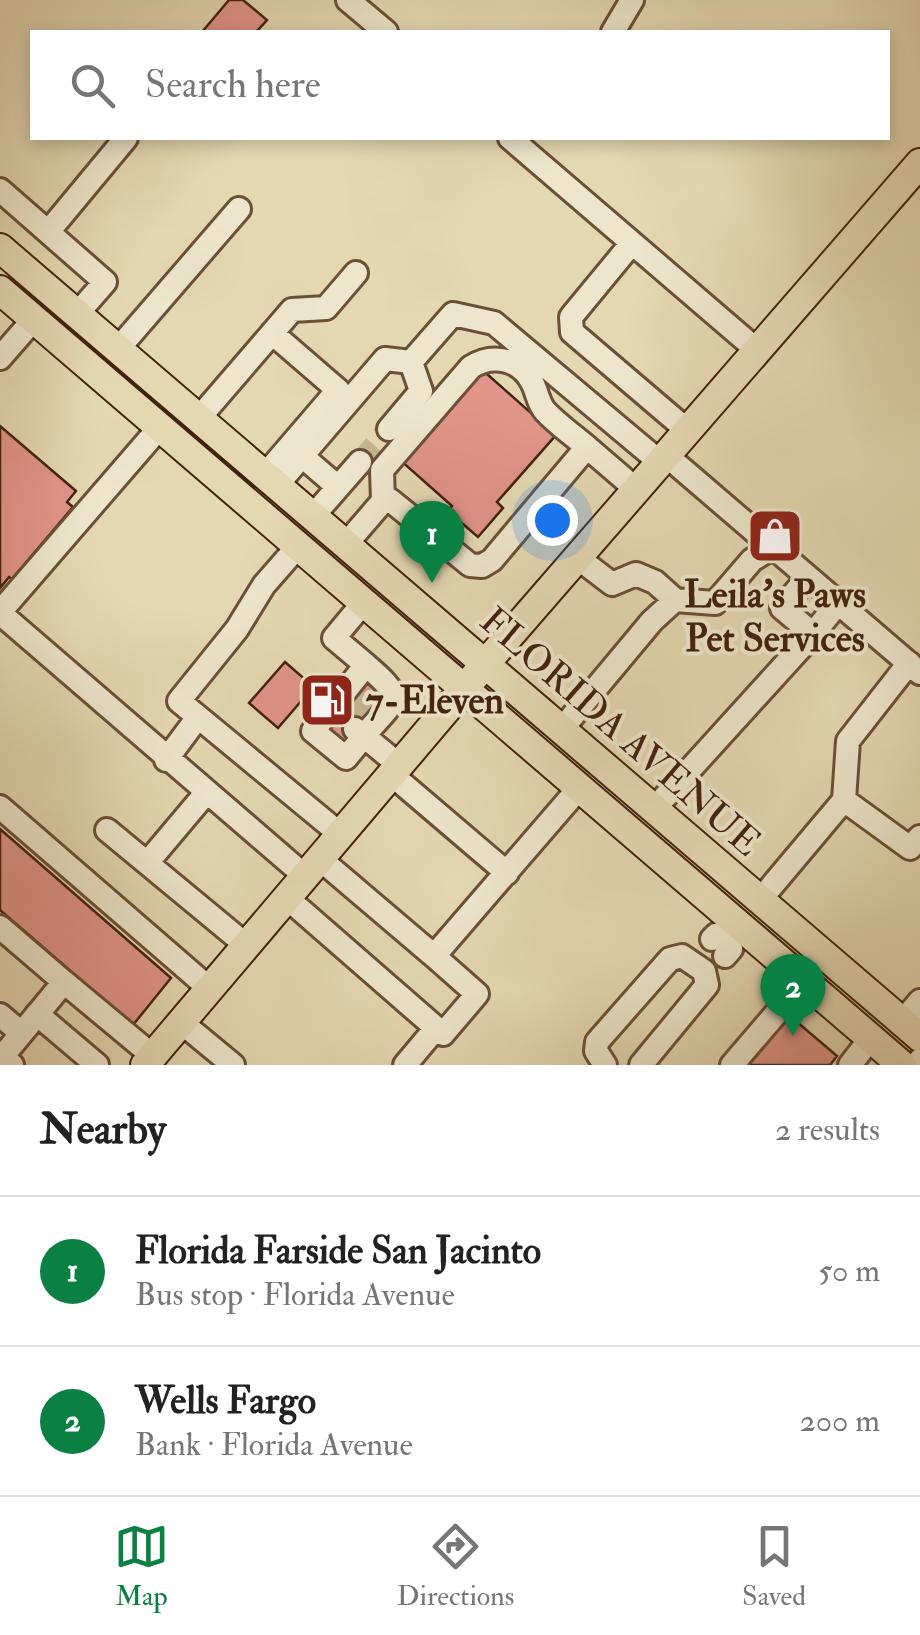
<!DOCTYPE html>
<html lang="en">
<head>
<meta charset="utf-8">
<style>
  :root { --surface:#fff; --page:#f2f2f2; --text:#222; --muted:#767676; --line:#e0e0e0; --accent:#0b8043 }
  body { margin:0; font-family:"IM FELL Double Pica",serif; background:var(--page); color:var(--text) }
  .you { position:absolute; left:552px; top:520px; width:35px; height:35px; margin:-25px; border:8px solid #fff; border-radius:50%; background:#1a73e8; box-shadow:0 0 0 15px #1a73e833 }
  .badge { display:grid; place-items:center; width:65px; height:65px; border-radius:50%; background:var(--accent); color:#fff; font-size:32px; font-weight:700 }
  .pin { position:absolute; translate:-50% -82px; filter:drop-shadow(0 2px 5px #0008) }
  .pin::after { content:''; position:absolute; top:52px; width:35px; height:30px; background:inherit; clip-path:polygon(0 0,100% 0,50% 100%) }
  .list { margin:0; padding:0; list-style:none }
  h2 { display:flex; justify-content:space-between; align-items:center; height:130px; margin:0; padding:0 40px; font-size:42px }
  h2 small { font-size:32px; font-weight:400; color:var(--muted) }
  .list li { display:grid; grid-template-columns:65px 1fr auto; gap:30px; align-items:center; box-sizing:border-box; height:150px; padding:0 40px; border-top:2px solid var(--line) }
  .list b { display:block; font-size:38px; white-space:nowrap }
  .list p { margin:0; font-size:32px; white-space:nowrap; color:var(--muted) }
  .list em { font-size:32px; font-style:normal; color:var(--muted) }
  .icon { flex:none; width:55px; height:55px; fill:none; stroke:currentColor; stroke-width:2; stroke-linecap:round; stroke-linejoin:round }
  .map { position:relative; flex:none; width:920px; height:1065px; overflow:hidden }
  .search { position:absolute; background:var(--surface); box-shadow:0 5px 15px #0003; left:30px; right:30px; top:30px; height:110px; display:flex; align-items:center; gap:25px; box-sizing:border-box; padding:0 35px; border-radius:0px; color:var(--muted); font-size:38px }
  .sheet { height:430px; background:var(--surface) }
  nav { display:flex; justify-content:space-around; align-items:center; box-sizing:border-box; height:140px; border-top:2px solid var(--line); background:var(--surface); font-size:28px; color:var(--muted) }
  nav a { display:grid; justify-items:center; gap:5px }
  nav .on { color:var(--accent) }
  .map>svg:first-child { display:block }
  .building { fill:#e0948a; stroke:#43220d; stroke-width:2.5 }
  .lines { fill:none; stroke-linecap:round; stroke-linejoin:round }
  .minor-tunnel { stroke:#c4b491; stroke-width:22; stroke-dasharray:22 11; stroke-linecap:butt }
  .minor-casing { stroke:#6b5036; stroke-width:28 }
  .major-casing { stroke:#43220d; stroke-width:32 }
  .minor { stroke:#ede6cd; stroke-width:22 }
  .major { stroke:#e4d8b2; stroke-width:28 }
  .labels { text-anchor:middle; stroke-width:8; stroke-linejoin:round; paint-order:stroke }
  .poi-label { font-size:38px; font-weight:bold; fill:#43220d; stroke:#ede6cd }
  .street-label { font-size:38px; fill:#43220d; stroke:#ede6cd }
</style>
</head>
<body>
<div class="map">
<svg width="920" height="1065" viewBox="0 0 920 1065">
  <rect width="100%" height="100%" fill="#e4d8b2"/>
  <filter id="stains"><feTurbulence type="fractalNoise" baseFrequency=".002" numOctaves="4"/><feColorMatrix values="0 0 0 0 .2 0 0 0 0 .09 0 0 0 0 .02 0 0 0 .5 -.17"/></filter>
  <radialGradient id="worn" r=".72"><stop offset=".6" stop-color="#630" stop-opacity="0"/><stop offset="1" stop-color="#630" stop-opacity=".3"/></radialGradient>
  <path class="building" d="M229,0H243L267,20L256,32H202Z
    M475,374H487L556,435L497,502L503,508L478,537L448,511L452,506L400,460Z
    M0,426L76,491L67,502L73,507L12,579L9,577L0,588Z
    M285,662L307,681L308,693L278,728L249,703Z
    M364,679L384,695L344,743L325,727Z
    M0,829L171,978L133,1025L0,910Z
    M790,1016L837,1056L830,1065H748Z"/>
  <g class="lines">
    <path class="minor-tunnel" d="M360,462L389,429
      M351,696L370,712"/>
    <g class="minor-casing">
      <path id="minor" d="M348,0L386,32
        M613,32L632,0
        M510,138L758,351
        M0,190L48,232
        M632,243L571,317L572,332L688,431
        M77,314L105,282L48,232L126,138
        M118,349L239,209
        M0,358L34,319
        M411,362L453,314L494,323L661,463
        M199,418L292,310L326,308L356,273
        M389,429L421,391L411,362
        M302,456L338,487
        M667,456L920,673
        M265,475L338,390L272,333
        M277,485L385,359L411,362
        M383,501L382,470L471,367C493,353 520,359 532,382C537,391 538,403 545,411C557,424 574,436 587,447
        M313,516L360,462
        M346,544L383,501L390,500L470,565L482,566L492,560L587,447L637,490
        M299,545L264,585L237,629L179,701L340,834
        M578,558L612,584L636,574L655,582L675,600
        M808,577L782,608L813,634L838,603
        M364,602L334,638L366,665L313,731L346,758L364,736L399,765
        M0,612L160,427
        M0,613L305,876
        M355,729L364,736C395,698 408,701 366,665
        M561,730L652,621L675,600L715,603L752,560L773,547
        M166,760L198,717
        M391,774L507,873
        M844,800L910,848L920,837
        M0,807L210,989
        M654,809L813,634
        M107,830L246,945
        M320,859L434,956
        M147,863L206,793
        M287,898L443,1034L477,994L434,956L580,787
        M760,900L844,800L848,741L909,663
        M0,927L64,982
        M712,939L716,935L726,939L731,949L725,956
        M37,1014L97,1065
        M0,1015L21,1033
        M181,1022L233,1065
        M902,1022L920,1001
        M12,1065L2,1057L64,982L153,1056
        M405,1065L436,1028
        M605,1065L596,1051L597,1042L670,959L682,956L704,971L707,985L641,1065
        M732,1065L804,981
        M850,1065L871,1038
        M916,1065L920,1060"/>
    </g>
    <g class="major-casing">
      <path id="major" d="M0,248L920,1037
        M0,290L902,1065
        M145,1065L485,664L920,163"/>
    </g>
    <use href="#minor" class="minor"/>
    <use href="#major" class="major"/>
  </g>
  <defs>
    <g id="shop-square" transform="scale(2.875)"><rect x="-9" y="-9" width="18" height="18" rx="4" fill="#8f2418" stroke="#ede6cd"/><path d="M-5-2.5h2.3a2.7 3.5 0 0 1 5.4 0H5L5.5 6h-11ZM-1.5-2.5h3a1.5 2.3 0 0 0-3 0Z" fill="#fff"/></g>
    <g id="fuel-square" transform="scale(2.875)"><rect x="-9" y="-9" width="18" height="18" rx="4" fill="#8f2418" stroke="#ede6cd"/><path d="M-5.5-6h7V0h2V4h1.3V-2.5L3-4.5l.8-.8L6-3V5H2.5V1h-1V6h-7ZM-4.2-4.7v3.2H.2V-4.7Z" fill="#fff"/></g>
  </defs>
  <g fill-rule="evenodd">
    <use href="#shop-square" x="775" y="536"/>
    <use href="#fuel-square" x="327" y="700"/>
  </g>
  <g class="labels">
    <g class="poi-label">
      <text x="775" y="607">Leila's Paws<tspan x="775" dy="44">Pet Services</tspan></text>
      <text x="366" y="713" text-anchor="start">7-Eleven</text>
    </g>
    <g class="street-label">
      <text transform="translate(621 731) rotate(41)" y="13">FLORIDA AVENUE</text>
    </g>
  </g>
  <rect width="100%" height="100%" filter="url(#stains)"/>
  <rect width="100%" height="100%" fill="url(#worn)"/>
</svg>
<div class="you"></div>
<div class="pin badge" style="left:432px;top:583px">1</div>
<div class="pin badge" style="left:793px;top:1036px">2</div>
<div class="search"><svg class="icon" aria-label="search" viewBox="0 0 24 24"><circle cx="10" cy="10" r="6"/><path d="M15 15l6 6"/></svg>Search here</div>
</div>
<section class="sheet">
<h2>Nearby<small>2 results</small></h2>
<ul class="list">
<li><span class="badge">1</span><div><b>Florida Farside San Jacinto</b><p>Bus stop · Florida Avenue</p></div><em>50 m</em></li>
<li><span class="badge">2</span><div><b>Wells Fargo</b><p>Bank · Florida Avenue</p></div><em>200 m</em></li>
</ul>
</section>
<nav>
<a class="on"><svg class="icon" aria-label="map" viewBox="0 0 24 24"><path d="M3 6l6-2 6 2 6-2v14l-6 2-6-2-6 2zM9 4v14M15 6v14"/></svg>Map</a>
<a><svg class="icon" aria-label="directions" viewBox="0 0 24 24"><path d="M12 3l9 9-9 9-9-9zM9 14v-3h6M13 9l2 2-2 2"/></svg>Directions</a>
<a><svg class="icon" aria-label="saved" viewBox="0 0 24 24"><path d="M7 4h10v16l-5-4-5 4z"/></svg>Saved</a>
</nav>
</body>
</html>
